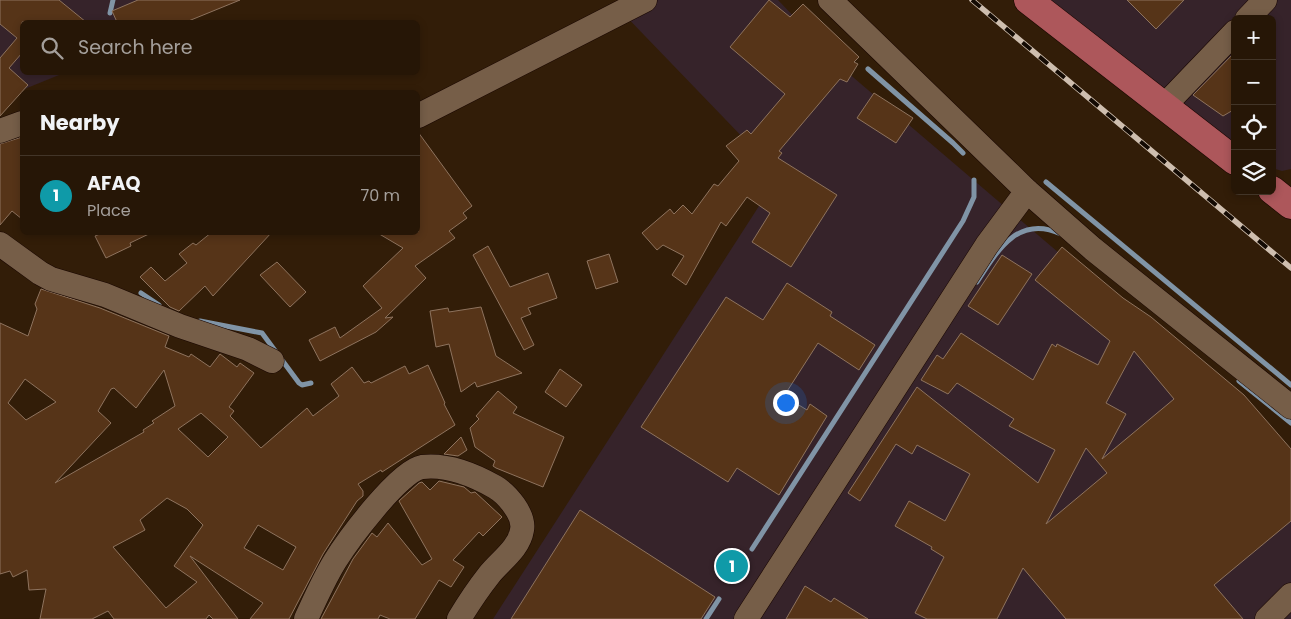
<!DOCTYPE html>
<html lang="en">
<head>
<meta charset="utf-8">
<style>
  :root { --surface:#261606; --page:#322314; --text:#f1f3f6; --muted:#a49f9b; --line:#423528; --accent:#db2777 }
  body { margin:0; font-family:Poppins,sans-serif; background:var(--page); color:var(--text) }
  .controls { position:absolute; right:15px; top:15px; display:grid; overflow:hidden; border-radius:8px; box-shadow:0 2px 8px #0003 }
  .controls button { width:45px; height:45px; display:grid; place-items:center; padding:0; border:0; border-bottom:1px solid var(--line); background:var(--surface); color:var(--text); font:25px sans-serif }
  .you { position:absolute; left:785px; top:402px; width:18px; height:18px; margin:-12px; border:4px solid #fff; border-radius:50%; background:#1a73e8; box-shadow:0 0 0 8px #1a73e833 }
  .badge { display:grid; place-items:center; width:32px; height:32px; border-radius:50%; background:var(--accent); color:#fff; font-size:16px; font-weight:700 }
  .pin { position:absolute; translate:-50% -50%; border:2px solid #fff; box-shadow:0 1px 5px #0006 }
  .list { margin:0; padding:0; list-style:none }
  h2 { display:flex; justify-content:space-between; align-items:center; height:65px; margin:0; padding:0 20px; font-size:21px }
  h2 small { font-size:16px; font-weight:400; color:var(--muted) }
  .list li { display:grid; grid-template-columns:32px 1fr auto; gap:15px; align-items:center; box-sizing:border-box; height:80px; padding:0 20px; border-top:1px solid var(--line) }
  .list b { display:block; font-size:19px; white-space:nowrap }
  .list p { margin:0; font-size:16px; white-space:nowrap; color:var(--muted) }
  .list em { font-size:16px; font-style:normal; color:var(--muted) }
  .icon { flex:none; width:28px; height:28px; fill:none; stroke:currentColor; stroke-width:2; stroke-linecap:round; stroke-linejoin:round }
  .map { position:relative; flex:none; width:1291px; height:619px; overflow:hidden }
  .search { position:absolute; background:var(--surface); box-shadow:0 2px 8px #0003; left:20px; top:20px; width:400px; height:55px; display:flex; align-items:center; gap:12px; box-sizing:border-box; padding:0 18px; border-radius:8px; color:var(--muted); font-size:19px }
  .panel { position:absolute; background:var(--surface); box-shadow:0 2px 8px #0003; left:20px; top:90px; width:400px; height:145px; border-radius:8px }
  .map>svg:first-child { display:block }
  .industrial { fill:#36232a }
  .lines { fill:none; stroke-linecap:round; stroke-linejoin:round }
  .stream { stroke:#8094a6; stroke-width:5 }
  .building { fill:#563418; stroke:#8e735e; fill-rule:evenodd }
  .minor-casing { stroke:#190600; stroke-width:25 }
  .major-casing { stroke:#190600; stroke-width:29 }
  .minor { stroke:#765e48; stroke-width:24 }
  .major { stroke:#ad575b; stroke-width:28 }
  .rail-casing { stroke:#cebeaf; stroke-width:5.5 }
  .rail { stroke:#130a03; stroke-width:4; stroke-dasharray:11; stroke-linecap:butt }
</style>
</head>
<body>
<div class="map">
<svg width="1291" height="619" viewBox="0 0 1291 619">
  <rect width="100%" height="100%" fill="#321d08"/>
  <path class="industrial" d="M0,0H240L185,22H22V72L64,73L0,99Z
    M634,0H778L847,72L1291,451V619H493L779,175L618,8Z
    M1046,0H1291V169L1282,171L1272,168V19H1235V149Z"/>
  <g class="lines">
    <path class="stream" d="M110,13L113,0
      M868,69L953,143L963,153
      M1046,182L1291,385
      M977,282C997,251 1018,214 1061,234
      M141,293L159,305
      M200,321L262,333L299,383L302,385L311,383
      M1239,381L1291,423
      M752,549L963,221L974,197V180
      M706,619L719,599"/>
  </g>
  <path class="building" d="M0,0H59L86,22H22V53L9,68L28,85L0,116V58L17,38L0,24Z
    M138,0H240L186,22H117L112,11Z
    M769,0L790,17L803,4L859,57L854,62L858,64L847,82L840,79L779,151L782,153L778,158L837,195L791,267L752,242L770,213L747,197L726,226L721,222L686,285L672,275L684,256L663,245L657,250L642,233L670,209L674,214L683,205L692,214L714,184L718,186L739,161L726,146L747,130L751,134L785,94L730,47Z
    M1127,0H1184L1156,29Z
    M1235,52V109L1223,116L1193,95Z
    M874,93L913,118L896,143L857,118Z
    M418,132L472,206L463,213L467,218L449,231L455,238L415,266L426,278L385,318L393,317L376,332L320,361L309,340L335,327L340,338L382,308L363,286L403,248L376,232H418Z
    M22,137V219L12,211L0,225V144Z
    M105,232H153L130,243L131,246L106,258L95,236Z
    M212,232H272L213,296L205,286L179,311L170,307L140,277L151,267L165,281L187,263L179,254L193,243L196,245Z
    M488,246L510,287L548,273L557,298L528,308L531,314L521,318L534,345L524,350L473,255Z
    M1062,247L1123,298L1151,317L1244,395L1291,449V521L1214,585L1243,619H1066L1023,568L997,619H927L915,613L944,557L931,549L932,547L895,526L909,501L945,521L970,474L917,445L912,454L896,444L860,501L848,493L917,387L1038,483L1055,450L1009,426L1014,419L957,383L948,394L921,380L937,355L943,359L961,333L1033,380L1052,344L1056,347L1057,344L1098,365L1110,341L1035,280ZM1134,351L1174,399L1102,459L1126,414L1106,403ZM1086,448L1107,473L1046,524Z
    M609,254L618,282L596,289L587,261Z
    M1002,255L1032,274L998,325L968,306Z
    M277,262L306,292L290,307L260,275Z
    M787,283L832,312L830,316L875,345L859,370L818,343L784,396L807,410L810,404L827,416L779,495L737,468L728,482L641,427L726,297L763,320Z
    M41,289L100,308L169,336L165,347L189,357L191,354L210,367L220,354L237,367L240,363L254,373L229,407L234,411L230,416L261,448L307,408L313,416L339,396L331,384L352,367L364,383L369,381L371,383L405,366L409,374L428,365L445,403L444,404L455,425L382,472L381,470L358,484L363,491V496L357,501L323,554L289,619H250L263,603L190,556L238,619H213L209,615L206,619H114L108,611L92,619H40L46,589L29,590L27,570L13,577L10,571L0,574V323L28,336L37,309L35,304ZM164,370L175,406L152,421L154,423L143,430L144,432L55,483L111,423L98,411L111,389L114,388L136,408ZM25,379L56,402L26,420L8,403ZM201,413L228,437L208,457L178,429ZM167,498L187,509L203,525L174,566L197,582L166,608L113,547L145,530L140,520ZM258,525L296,547L283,570L244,548Z
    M481,307L496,356L522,373L477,387L475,382L461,392L449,344L436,347L430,311L448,308L449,312Z
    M560,369L582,385L566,407L545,392Z
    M498,391L517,407L513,413L564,437L543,487L496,468L493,466L495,461L475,447L470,428L479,419L476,416Z
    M461,437L467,450L458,456L444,454Z
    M439,481L464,487L471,493L475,492L502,517L483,536L479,532L453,560L464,567L451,587L439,580L415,619H390L380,615L378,619H321L353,559L372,533L377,537L388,523L422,565L432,559L399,501L419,483L422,482L430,490Z
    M580,510L715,597L701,619H511Z
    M805,586L831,602L834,598L868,619H786Z"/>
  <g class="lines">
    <g class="minor-casing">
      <path id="minor" d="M830,0L1027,191L1093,249L1291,407
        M1247,19L1265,0
        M1164,106L1235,32
        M418,116L645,0
        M0,131L22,123
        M0,244L40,273L51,279L105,295L180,326L248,349L272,361
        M306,619C315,599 324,579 335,561C348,540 399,471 422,467C447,464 474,475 495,487C507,494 525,515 522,530C519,549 500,561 489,575C478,589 468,604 459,619
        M746,619L987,245L1027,191
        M1267,619L1291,595"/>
    </g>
    <g class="major-casing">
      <path id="major" d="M1028,0L1235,161
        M1272,190L1291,205"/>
    </g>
    <use href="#minor" class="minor"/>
    <use href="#major" class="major"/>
    <g class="rail-casing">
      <path id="rail" d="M972,0L1291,268"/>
    </g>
    <use href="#rail" class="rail"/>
  </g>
</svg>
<div class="controls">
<button>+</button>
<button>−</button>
<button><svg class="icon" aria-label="locate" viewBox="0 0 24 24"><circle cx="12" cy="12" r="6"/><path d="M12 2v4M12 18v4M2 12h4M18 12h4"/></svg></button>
<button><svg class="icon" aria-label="layers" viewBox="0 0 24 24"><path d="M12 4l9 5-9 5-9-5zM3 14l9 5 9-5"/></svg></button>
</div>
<div class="you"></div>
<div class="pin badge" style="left:732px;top:566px;background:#0f9aa8">1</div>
<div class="search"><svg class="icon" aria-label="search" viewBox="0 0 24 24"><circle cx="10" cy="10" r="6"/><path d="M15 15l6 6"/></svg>Search here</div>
<section class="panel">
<h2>Nearby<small></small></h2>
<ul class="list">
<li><span class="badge" style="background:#0f9aa8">1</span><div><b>AFAQ</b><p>Place</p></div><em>70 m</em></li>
</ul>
</section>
</div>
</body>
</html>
